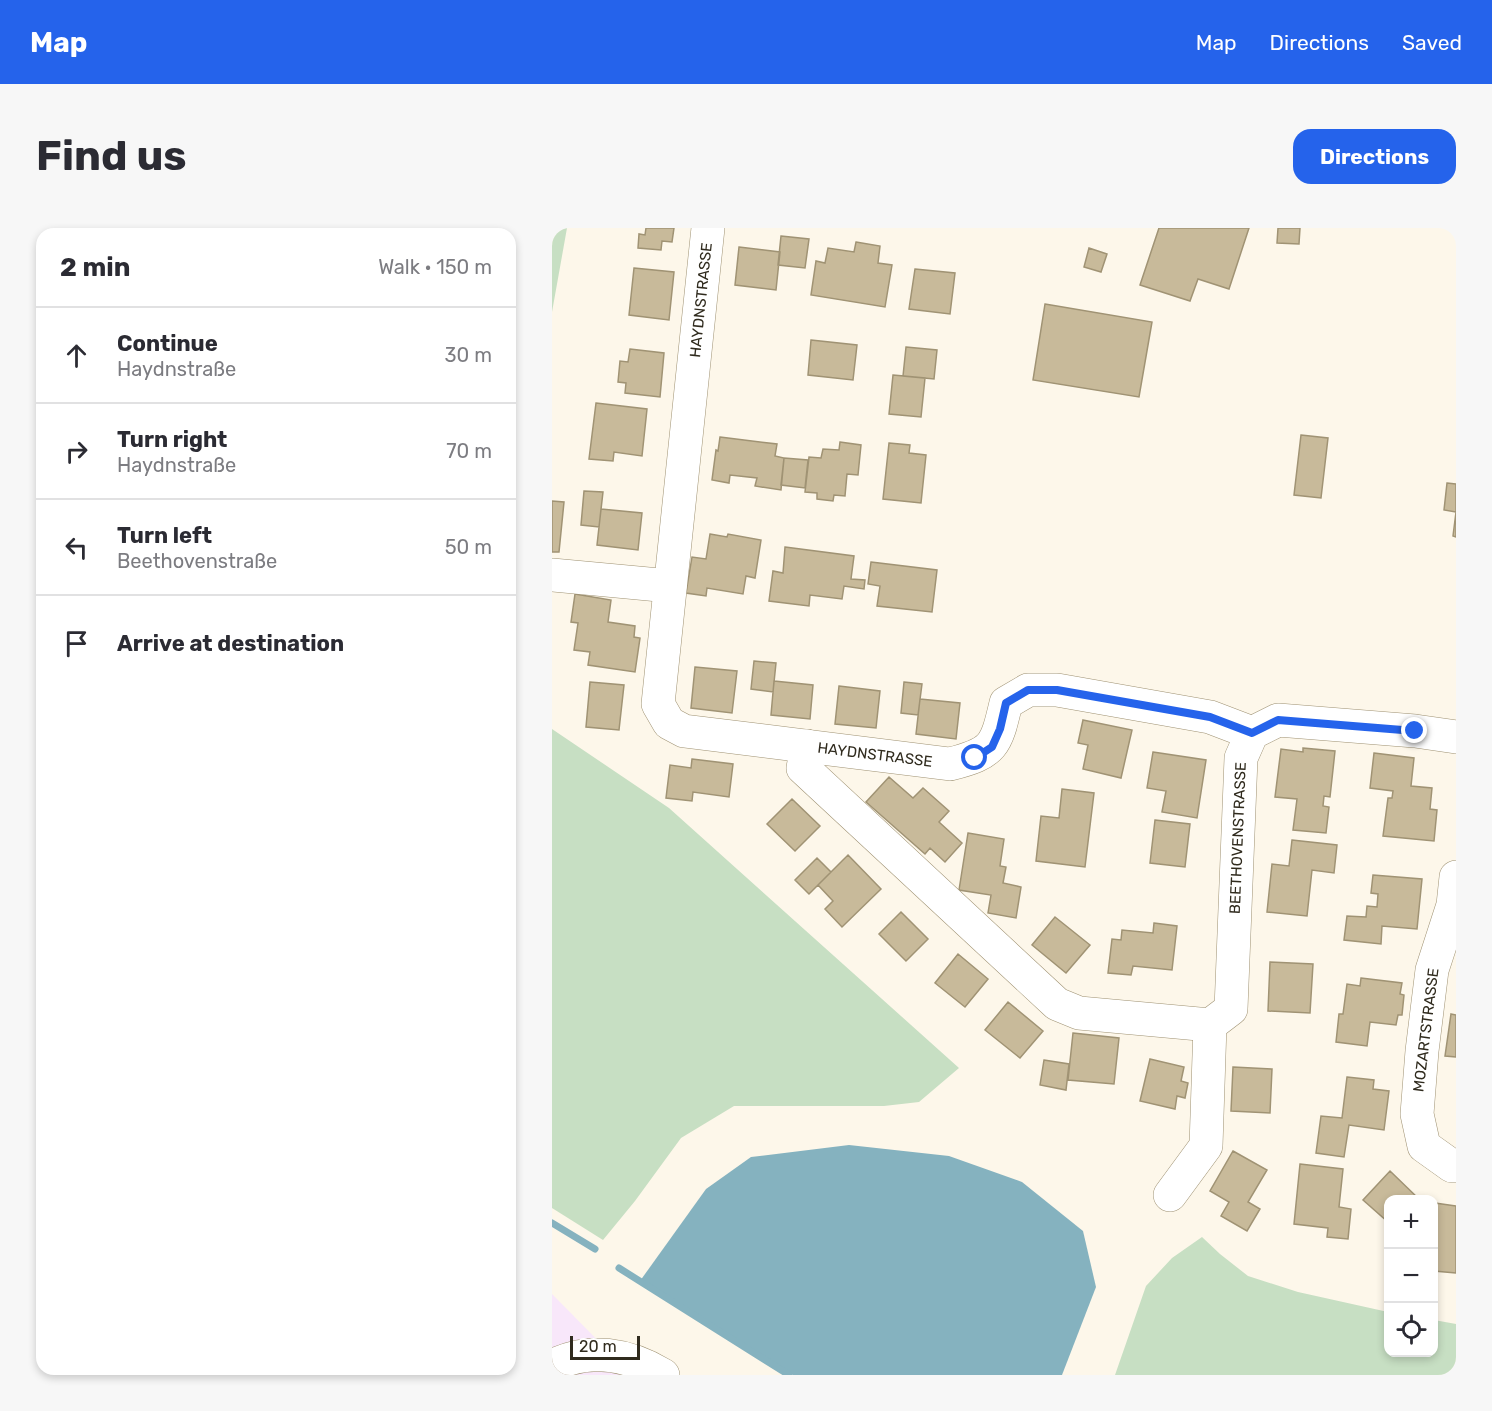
<!DOCTYPE html>
<html lang="en">
<head>
<meta charset="utf-8">
<style>
  :root { --surface:#fff; --page:#f7f7f7; --text:#2b2b33; --muted:#7c7c81; --line:#e1e1e2; --accent:#2563eb }
  body { margin:0; font-family:Rubik,sans-serif; background:var(--page); color:var(--text) }
  .controls { position:absolute; right:18px; bottom:18px; display:grid; overflow:hidden; border-radius:12px; box-shadow:0 3px 9px #0003 }
  .controls button { width:54px; height:54px; display:grid; place-items:center; padding:0; border:0; border-bottom:2px solid var(--line); background:var(--surface); color:var(--text); font:30px sans-serif }
  .scale { position:absolute; left:18px; bottom:15px; width:70px; box-sizing:border-box; padding-left:6px; border:3px solid #302b1e; border-top:0; font-size:16px; line-height:21px; white-space:nowrap; color:#302b1e; -webkit-text-stroke:4px #fff; paint-order:stroke }
  .stop { position:absolute; width:18px; height:18px; margin:-14px; border:4px solid #2563eb; border-radius:50%; background:#fff }
  .stop.end { background:#2563eb; border-color:#fff; box-shadow:0 2px 6px #0008 }
  .list { margin:0; padding:0; list-style:none }
  h2 { display:flex; justify-content:space-between; align-items:center; height:78px; margin:0; padding:0 24px; font-size:26px }
  h2 small { font-size:20px; font-weight:400; color:var(--muted) }
  .list li { display:grid; grid-template-columns:39px 1fr auto; gap:18px; align-items:center; box-sizing:border-box; height:96px; padding:0 24px; border-top:2px solid var(--line) }
  .list b { display:block; font-size:22px; white-space:nowrap }
  .list p { margin:0; font-size:20px; white-space:nowrap; color:var(--muted) }
  .list em { font-size:20px; font-style:normal; color:var(--muted) }
  .icon { flex:none; width:33px; height:33px; fill:none; stroke:currentColor; stroke-width:2; stroke-linecap:round; stroke-linejoin:round }
  .map { position:relative; flex:none; width:904px; height:1147px; overflow:hidden; border-radius:18px }
  header { display:flex; align-items:center; gap:36px; box-sizing:border-box; height:84px; padding:0 30px; background:var(--accent); color:#fff }
  header strong { font-size:28px }
  nav { display:flex; gap:33px; margin-inline-start:auto; font-size:21px }
  .intro { display:flex; align-items:center; justify-content:space-between; box-sizing:border-box; height:144px; padding:0 36px }
  h1 { margin:0; font-size:42px }
  .button { padding:15px 27px; border-radius:18px; background:var(--accent); color:#fff; font-size:21px; font-weight:700 }
  main { display:flex; gap:36px; padding:0 36px }
  aside { flex:1; background:var(--surface); border-radius:18px; box-shadow:0 3px 9px #0003 }
  .map>svg:first-child { display:block }
  .industrial { fill:#f8e7fa }
  .green { fill:#c7dfc3 }
  .water { fill:#85b2bf }
  .lines { fill:none; stroke-linecap:round; stroke-linejoin:round }
  .stream { stroke:#85b2bf; stroke-width:7 }
  .building { fill:#c8ba9a; stroke:#a09374; stroke-width:1.5 }
  .minor-casing { stroke:#9f9273; stroke-width:34 }
  .minor { stroke:#fff; stroke-width:33 }
  .route { stroke:#2563eb; stroke-width:8 }
  .labels { text-anchor:middle; stroke-width:5; stroke-linejoin:round; paint-order:stroke }
  .street-label { font-size:15px; fill:#302b1e; stroke:#fff }
</style>
</head>
<body>
<header>
<strong>Map</strong>
<nav><a>Map</a><a>Directions</a><a>Saved</a></nav>
</header>
<div class="intro"><h1>Find us</h1><a class="button">Directions</a></div>
<main>
<aside>
<h2>2 min<small>Walk · 150 m</small></h2>
<ul class="list">
<li><svg class="icon" aria-label="ahead" viewBox="0 0 24 24"><path d="M12 20V5M6 11l6-6 6 6"/></svg><div><b>Continue</b><p>Haydnstraße</p></div><em>30 m</em></li>
<li><svg class="icon" aria-label="right" viewBox="0 0 24 24"><path d="M7 20v-9h11M14 6l5 5-5 5"/></svg><div><b>Turn right</b><p>Haydnstraße</p></div><em>70 m</em></li>
<li><svg class="icon" aria-label="left" viewBox="0 0 24 24"><path d="M17 20v-9H6M10 6l-5 5 5 5"/></svg><div><b>Turn left</b><p>Beethovenstraße</p></div><em>50 m</em></li>
<li><svg class="icon" aria-label="arrive" viewBox="0 0 24 24"><path d="M6 21V4h12l-3 4 3 4H6"/></svg><div><b>Arrive at destination</b></div></li>
</ul>
</aside>
<div class="map">
<svg width="904" height="1147" viewBox="0 0 904 1147">
  <rect width="100%" height="100%" fill="#fdf7ea"/>
  <path class="industrial" d="M0,1066L80,1147H0Z"/>
  <path class="green" d="M0,0H15L0,84Z
    M0,501L117,580L407,840L367,874L332,878H182L129,910L83,973L51,1012L0,980Z
    M650,1009L668,1026L696,1048L746,1064L836,1084V1124H882V1092L904,1096V1147H563L594,1058L620,1030Z"/>
  <path class="water" d="M297,917L397,928L470,954L531,1003L544,1059L510,1147H241L88,1053L154,961L199,929Z"/>
  <g class="lines">
    <path class="stream" d="M0,995L43,1021
      M67,1040L237,1147"/>
  </g>
  <path class="building" d="M94,0H122L120,14L110,13L109,22L86,20L87,6L93,7Z
    M607,0H697L677,61L646,51L638,73L588,57Z
    M726,0H748L747,16L725,15Z
    M229,8L257,11L253,40L226,37Z
    M304,14L328,18L326,35L340,37L333,79L259,67L264,33L273,35L276,20L302,24Z
    M187,19L228,24L224,62L183,57Z
    M537,20L555,26L549,44L532,39Z
    M82,40L122,44L117,92L77,87Z
    M363,41L403,45L398,86L357,81Z
    M493,76L600,94L587,169L481,152Z
    M259,112L305,117L301,152L256,147Z
    M354,119L385,122L382,151L351,148Z
    M78,121L112,125L108,169L73,165L74,155L66,154L68,133L76,134Z
    M341,147L373,150L369,189L337,186Z
    M44,175L95,181L90,228L62,224L61,233L37,231Z
    M749,207L776,210L769,270L742,267Z
    M168,209L225,216L223,228L232,230L229,262L203,258L205,250L178,247L177,255L160,252L164,222L166,223Z
    M288,214L309,217L306,247L295,246L293,268L282,267L281,273L265,271V265L253,264L257,229L269,230L271,221L287,222Z
    M337,215L358,217L357,225L374,227L369,275L331,271Z
    M232,230L256,232L253,260L229,257Z
    M895,255L904,256V309L901,308L904,284L892,282Z
    M32,263L51,264L47,299L29,297Z
    M0,273L12,274L7,324H0Z
    M49,281L90,285L86,322L45,317Z
    M158,306L175,309L176,306L209,312L203,350L194,348L191,366L155,360L154,368L134,365L140,329L154,331Z
    M233,319L302,328L299,351L313,352L312,361L292,358L290,371L258,367L257,378L217,373L221,343L231,345Z
    M319,334L385,342L380,384L325,378L328,358L316,356Z
    M23,366L59,372L56,394L83,398L82,409L88,410L83,444L36,437L38,424L22,422L26,395L19,394Z
    M202,433L224,435L221,464L199,461Z
    M143,439L185,443L180,485L139,480Z
    M222,453L261,457L258,491L219,487Z
    M38,454L72,457L67,502L34,499Z
    M352,454L370,456L366,487L349,485Z
    M287,458L328,463L324,500L283,496Z
    M368,471L408,475L404,511L364,506Z
    M531,492L580,502L569,550L531,541L536,517L526,515Z
    M751,520L783,523L778,569L772,568L771,578L777,579L774,605L741,602L745,571L723,569L729,521L751,524Z
    M601,524L654,532L645,590L610,584L614,563L595,560Z
    M822,525L862,530L859,558L880,560L878,581L885,582L882,613L831,608L836,570H840L841,563L818,560Z
    M140,531L181,536L177,569L141,564L140,573L114,570L118,537L139,540Z
    M337,549L361,570L371,560L397,583L387,594L410,615L393,634L378,620L373,626L314,574Z
    M510,561L542,565L533,639L484,633L489,588L507,590Z
    M240,571L268,598L243,623L215,596Z
    M603,592L638,596L633,639L598,635Z
    M416,605L452,611L448,638L454,639L451,655L469,659L464,690L436,685L439,667L407,662Z
    M740,612L785,617L782,645L760,642L755,688L715,684L720,636L737,638Z
    M296,627L329,661L290,699L273,681L281,673L266,657Z
    M265,630L279,644L257,666L243,652Z
    M821,647L870,651L865,701L830,698L829,716L792,712L795,688L814,689L815,678L825,679L826,666L819,665Z
    M349,684L376,711L354,733L327,706Z
    M503,689L538,717L514,745L480,717Z
    M602,695L625,698L620,742L581,738L579,747L556,745L560,711L569,712L570,702L601,705Z
    M406,726L436,751L413,779L383,755Z
    M718,734L761,736L758,785L716,783Z
    M809,750L850,755L848,766L852,767L850,787H846L844,797L818,794L815,818L784,814L787,786H791L795,756L808,758Z
    M456,774L491,803L468,830L433,802Z
    M899,786L904,787V829L893,828Z
    M521,805L567,810L562,856L516,852Z
    M598,831L632,839L629,853L636,855L633,870L625,868L623,881L588,873Z
    M492,832L517,836L514,862L488,857Z
    M681,839L720,841L718,885L679,883Z
    M795,849L822,852L821,861L837,863L832,902L797,897L792,929L764,925L769,888L790,890Z
    M681,923L715,942L696,974L708,981L695,1003L669,988L677,974L658,963Z
    M748,936L791,941L787,979L799,981L796,1011L775,1009L776,1000L742,996Z
    M838,943L867,971L836,972V994L811,972Z
    M883,975L904,978V1045L882,1043Z"/>
  <g class="lines">
    <g class="minor-casing">
      <g id="minor">
        <path id="s1" d="M156,0L106,476L117,495L132,503L398,536C442,525 444,518 454,475L476,462H505L658,489L700,505"/>
        <path d="M0,347L118,358"/>
        <path id="s2" d="M255,518L251,540L505,776L527,785L658,797L679,781L689,530L700,505L726,492L863,503L904,509"/>
        <path d="M904,649L901,677L880,742L870,823L865,886L872,918L900,938H904"/>
        <path d="M618,967L654,918L658,797"/>
        <path d="M0,1138C37,1119 76,1126 111,1147"/>
      </g>
    </g>
    <use href="#minor" class="minor"/>
  </g>
  <g class="lines">
    <path class="route" d="M423,530L440,519L448,501L454,475L476,462H505L658,489L700,505L726,492L863,503"/>
  </g>
  <g class="labels">
    <g class="street-label">
      <text transform="translate(149 72) rotate(-84)" y="5">HAYDNSTRASSE</text>
      <text dy="5" stroke="none"><textPath href="#s1" startOffset="710">HAYDNSTRASSE</textPath></text>
      <text dy="5" stroke="none"><textPath href="#s2" startOffset="722">BEETHOVENSTRASSE</textPath></text>
      <text transform="translate(874 802) rotate(-83)" y="5">MOZARTSTRASSE</text>
    </g>
  </g>
</svg>
<div class="controls">
<button>+</button>
<button>−</button>
<button><svg class="icon" aria-label="locate" viewBox="0 0 24 24"><circle cx="12" cy="12" r="6"/><path d="M12 2v4M12 18v4M2 12h4M18 12h4"/></svg></button>
</div>
<div class="scale">20 m</div>
<div class="stop" style="left:423px;top:530px"></div>
<div class="stop end" style="left:863px;top:503px"></div>
</div>
</main>
</body>
</html>
